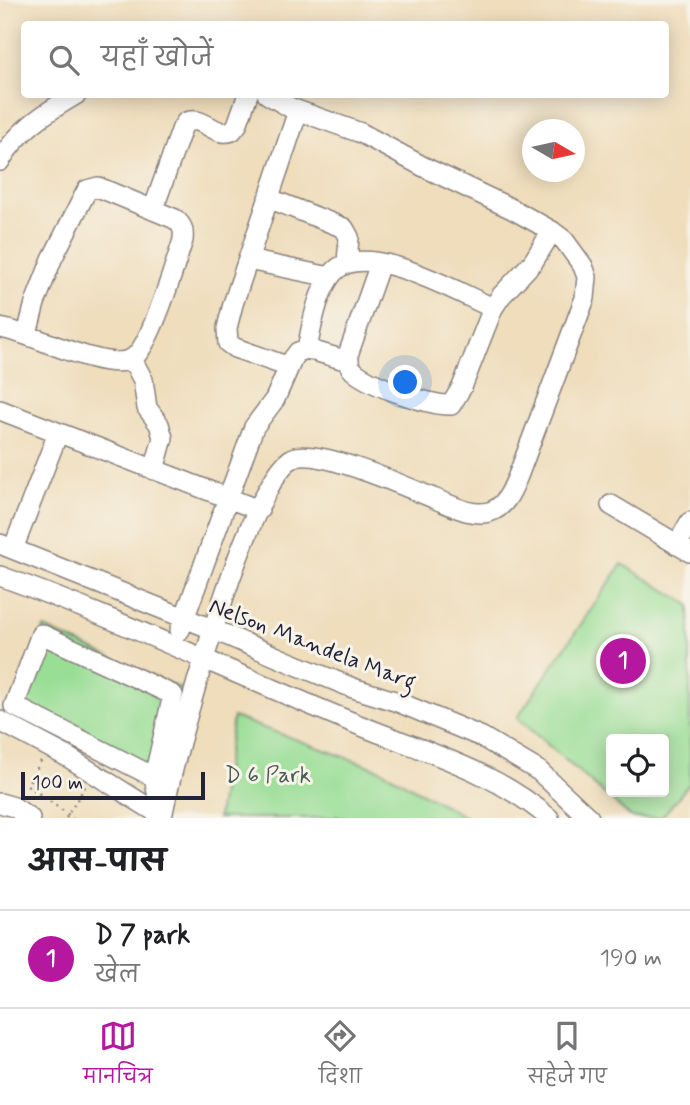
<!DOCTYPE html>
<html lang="hi">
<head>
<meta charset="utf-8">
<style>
  :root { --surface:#fff; --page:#f2f2f2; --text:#202124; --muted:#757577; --line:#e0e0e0; --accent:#b5179e }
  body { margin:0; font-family:Mynerve,"Playpen Sans Deva",sans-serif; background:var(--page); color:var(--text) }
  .controls { position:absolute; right:21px; bottom:21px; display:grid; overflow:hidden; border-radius:7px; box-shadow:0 4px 18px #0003 }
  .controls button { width:63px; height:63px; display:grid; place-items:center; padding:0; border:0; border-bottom:2px solid var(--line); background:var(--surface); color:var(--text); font:35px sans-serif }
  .compass { position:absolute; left:522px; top:119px; width:63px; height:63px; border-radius:50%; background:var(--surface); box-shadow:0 4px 18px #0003; rotate:99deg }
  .scale { position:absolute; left:21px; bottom:18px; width:184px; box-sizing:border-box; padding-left:7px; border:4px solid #22223b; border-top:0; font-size:19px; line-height:24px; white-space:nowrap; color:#22223b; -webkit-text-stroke:5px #f7f3e8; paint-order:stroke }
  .you { position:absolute; left:406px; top:383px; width:24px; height:24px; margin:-18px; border:5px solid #fff; border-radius:50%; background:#1a73e8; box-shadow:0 0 0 10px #1a73e833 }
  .badge { display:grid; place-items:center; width:46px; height:46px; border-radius:50%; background:var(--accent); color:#fff; font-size:23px; font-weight:700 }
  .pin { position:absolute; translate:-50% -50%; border:4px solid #fff; box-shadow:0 2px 7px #0006 }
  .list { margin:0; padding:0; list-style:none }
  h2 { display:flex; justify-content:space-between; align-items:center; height:91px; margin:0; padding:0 28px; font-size:30px }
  h2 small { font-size:23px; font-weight:400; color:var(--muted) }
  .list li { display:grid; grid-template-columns:46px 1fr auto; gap:21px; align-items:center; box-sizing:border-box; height:98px; padding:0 28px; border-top:2px solid var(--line) }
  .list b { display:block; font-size:26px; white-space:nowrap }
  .list p { margin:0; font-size:23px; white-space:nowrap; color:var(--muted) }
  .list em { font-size:23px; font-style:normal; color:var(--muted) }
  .icon { flex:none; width:38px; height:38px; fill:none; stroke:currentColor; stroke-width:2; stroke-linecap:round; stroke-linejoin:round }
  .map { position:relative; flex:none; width:690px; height:818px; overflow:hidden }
  .search { position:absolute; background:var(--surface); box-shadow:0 4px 18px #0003; left:21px; right:21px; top:21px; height:77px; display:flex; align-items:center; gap:18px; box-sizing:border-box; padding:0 24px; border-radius:7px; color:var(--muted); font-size:26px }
  .sheet { height:189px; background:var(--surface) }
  nav { display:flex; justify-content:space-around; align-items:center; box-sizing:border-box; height:98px; border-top:2px solid var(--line); background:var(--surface); font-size:19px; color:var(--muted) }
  nav a { display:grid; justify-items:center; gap:4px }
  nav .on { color:var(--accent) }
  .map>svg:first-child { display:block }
  .green { fill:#9ade96; stroke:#5e8068; stroke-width:2; fill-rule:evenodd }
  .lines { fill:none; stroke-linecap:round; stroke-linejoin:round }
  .minor-casing { stroke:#88807b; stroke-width:22 }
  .path { stroke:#88807b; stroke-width:2.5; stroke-dasharray:2 5; stroke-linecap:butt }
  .minor { stroke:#fff; stroke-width:19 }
  .labels { text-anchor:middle; stroke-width:6; stroke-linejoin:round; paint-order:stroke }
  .street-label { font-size:23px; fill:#22223b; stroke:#f7f3e8 }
  .park-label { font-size:23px; fill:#465a56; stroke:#f7f3e8 }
</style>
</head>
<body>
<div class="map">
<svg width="690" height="818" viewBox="0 0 690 818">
  <rect width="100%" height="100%" fill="#f7f3e8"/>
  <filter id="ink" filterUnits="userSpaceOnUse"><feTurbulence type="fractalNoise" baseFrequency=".0143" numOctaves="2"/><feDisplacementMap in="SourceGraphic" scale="14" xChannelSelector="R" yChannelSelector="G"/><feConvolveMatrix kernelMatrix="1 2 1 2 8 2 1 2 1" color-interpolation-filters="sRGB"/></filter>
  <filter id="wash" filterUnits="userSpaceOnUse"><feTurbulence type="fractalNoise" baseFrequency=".00686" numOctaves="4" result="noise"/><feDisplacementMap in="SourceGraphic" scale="28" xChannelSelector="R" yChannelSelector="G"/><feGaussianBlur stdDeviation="1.57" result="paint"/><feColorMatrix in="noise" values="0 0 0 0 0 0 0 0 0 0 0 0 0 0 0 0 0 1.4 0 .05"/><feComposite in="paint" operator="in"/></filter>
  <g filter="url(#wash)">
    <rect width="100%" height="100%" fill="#efddbb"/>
    <path class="green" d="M622,564L690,605V783L661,818H632L517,718ZM611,739H664V792H611Z
      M44,628L183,690L151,783L12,709Z
      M233,717L381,770L467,818H340L337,816L335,818H218Z"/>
  </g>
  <g filter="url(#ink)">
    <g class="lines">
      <g class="minor-casing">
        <path id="minor" d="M0,161C18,130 46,112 77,94
          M268,198L344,228L349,237L347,263
          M153,210L182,128L186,122C204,115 215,138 232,131L237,125L248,94
          M248,260L330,277
          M380,264L349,352C349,357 348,363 351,368C363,384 431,406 451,405L462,387L493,308L501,296L533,262L552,231
          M0,328C27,333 50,345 76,353C91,358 119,367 133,358C150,347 176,262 183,240C184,230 183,226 175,219L98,187L87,190L52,259L35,303L27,334
          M307,349C312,325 317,292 333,273C363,237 460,294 493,308
          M132,359L143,380L147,408L159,424L163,438L154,470
          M289,367L235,348L228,343L227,328L233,304L298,111
          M0,410L259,510
          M611,505L690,552
          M0,544L212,629L289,662L353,688L398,702L482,737L539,771L589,818
          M677,545L690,522
          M13,549L58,433
          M0,576C120,619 236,675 354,723C422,751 492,769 549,818
          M180,630L254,427L275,399L292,360L298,352L307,349L348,361
          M0,721L66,756L162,816
          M154,777L14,706L41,634L173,695L154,777L160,808
          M0,803L14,807L30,818
          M162,818C172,761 249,479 293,458C316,447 407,487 433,498C449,504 471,517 489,512C505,508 512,490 518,476L585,298L587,277L583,266L564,240L552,231L512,209L424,167L361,133L291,108L267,94"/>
      </g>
      <path class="path" d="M41,761L27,785L73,818
        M66,818L86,785"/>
      <use href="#minor" class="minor"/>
    </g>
  </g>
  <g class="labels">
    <g class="street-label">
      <text transform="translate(313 643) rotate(21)" y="8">Nelson Mandela Marg</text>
    </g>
    <g class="park-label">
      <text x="268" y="782">D 6 Park</text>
    </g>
  </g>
</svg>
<div class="controls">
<button><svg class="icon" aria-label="locate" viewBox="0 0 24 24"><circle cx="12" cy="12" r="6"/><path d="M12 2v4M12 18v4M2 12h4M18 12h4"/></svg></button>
</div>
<svg class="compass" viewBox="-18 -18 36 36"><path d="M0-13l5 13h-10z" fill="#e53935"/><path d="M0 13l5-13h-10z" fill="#757577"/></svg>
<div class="scale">100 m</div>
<div class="you"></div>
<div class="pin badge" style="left:623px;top:661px">1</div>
<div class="search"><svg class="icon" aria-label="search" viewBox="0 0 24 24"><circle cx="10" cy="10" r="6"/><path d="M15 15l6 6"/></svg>यहाँ खोजें</div>
</div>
<section class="sheet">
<h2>आस-पास<small></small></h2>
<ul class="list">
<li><span class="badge">1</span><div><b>D 7 park</b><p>खेल</p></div><em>190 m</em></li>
</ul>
</section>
<nav>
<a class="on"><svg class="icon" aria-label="map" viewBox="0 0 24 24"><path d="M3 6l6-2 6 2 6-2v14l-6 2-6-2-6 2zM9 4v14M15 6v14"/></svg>मानचित्र</a>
<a><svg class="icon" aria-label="directions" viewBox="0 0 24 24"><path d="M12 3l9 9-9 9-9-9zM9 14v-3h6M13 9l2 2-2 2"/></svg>दिशा</a>
<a><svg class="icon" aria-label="saved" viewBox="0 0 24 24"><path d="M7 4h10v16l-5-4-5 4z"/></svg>सहेजे गए</a>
</nav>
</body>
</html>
